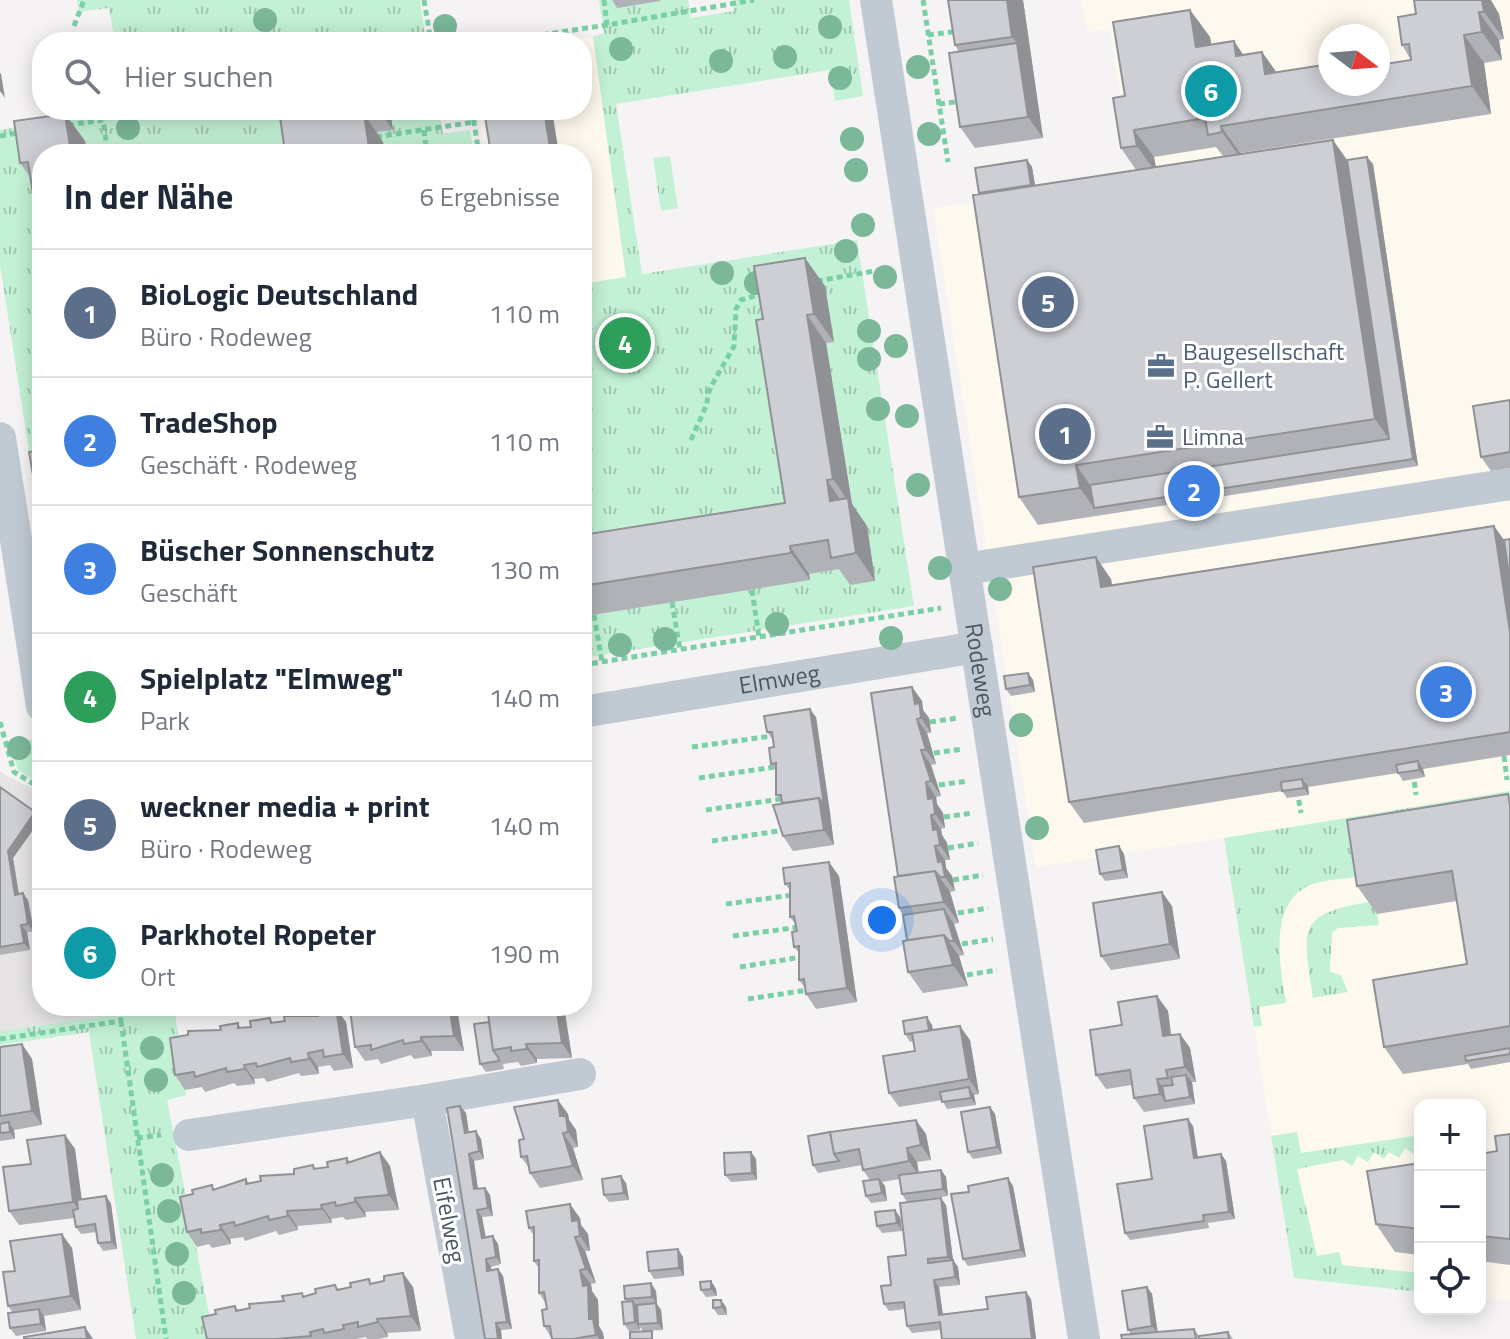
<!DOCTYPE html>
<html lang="de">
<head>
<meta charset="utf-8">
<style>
  :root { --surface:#fff; --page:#f6f6f7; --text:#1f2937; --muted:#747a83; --line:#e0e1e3; --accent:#1a73e8 }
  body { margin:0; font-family:"Titillium Web",sans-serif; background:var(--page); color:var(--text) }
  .controls { position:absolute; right:24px; bottom:24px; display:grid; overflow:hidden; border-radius:16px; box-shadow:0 4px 20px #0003 }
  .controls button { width:72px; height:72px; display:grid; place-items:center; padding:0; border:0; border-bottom:2px solid var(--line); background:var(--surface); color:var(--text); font:40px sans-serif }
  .compass { position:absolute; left:1318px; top:24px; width:72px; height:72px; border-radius:50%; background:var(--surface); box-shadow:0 4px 20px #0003; rotate:106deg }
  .you { position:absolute; left:882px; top:920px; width:28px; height:28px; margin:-20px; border:6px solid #fff; border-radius:50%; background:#1a73e8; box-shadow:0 0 0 12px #1a73e833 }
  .badge { display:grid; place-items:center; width:52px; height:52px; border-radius:50%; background:var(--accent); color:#fff; font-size:26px; font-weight:700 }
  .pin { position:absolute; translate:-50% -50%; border:4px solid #fff; box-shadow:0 2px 8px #0006 }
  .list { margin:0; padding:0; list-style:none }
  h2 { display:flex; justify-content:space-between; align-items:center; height:104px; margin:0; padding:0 32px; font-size:34px }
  h2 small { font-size:26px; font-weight:400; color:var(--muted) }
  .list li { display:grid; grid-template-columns:52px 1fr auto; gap:24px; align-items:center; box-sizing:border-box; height:128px; padding:0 32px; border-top:2px solid var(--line) }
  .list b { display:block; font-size:30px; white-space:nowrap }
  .list p { margin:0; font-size:26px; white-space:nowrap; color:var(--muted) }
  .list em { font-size:26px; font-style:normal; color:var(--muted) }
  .icon { flex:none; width:44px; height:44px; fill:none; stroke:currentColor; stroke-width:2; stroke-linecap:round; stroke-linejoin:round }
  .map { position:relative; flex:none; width:1510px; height:1339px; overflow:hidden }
  .search { position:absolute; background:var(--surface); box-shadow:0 4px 20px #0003; left:32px; top:32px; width:560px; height:88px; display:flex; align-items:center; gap:20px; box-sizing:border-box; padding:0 28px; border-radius:32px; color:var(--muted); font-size:30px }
  .panel { position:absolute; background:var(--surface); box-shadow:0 4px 20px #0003; left:32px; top:144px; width:560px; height:872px; border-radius:32px }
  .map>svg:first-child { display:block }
  .commercial { fill:#fdf9ef; fill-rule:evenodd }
  .education { fill:#e6e4e5 }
  .grass { fill:url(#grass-tufts) }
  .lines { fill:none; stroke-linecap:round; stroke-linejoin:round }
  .path { stroke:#7ad0a6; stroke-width:5; stroke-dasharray:6 4; stroke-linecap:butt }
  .minor { stroke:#c1cad2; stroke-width:32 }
  .tree { fill:#7bb799 }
  .wall { fill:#b0b2b7; fill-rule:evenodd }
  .shaded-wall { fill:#909195 }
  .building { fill:#cdcfd5; stroke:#909195; stroke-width:2 }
  .labels { text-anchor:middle; stroke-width:6; stroke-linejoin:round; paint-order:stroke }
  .service-label { font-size:24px; fill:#4e5e75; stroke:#fff; text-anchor:start }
  .street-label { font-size:24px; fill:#4a5661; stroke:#fff }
</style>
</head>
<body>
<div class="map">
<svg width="1510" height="1339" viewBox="0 0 1510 1339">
  <defs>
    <pattern id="grass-tufts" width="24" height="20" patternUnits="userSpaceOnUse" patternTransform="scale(2)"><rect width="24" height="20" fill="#c3f1d5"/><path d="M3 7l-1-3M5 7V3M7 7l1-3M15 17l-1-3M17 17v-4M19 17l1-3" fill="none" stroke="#a0c6b0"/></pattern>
  </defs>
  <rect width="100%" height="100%" fill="#f5f3f3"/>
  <path class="commercial" d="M1081,0H1510V1301L1480,1298V1105H1420V1292L1294,1278L1224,838L1036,867L933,208L1132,177L1110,29L1087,32ZM1330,36H1378V84H1330Z
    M593,37L626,277L582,284V154H485L478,110H582V42H558Z"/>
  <path class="education" d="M0,772L42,794V1006H112L113,1015L0,1031Z"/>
  <path class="grass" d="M77,0H420L426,42H115L109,8L79,12Z
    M599,0H688L691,18L734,11L733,0H849L863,96L835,101L830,70L616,104L642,274L857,240L914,606L582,658V284L626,277L593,37L604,33Z
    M125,110H439L443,134L470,130L474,154H42V488L35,489L0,265V130Z
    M670,156L678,208L661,211L653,158Z
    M33,739L42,761V785L18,770L10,743Z
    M1510,791V807C1469,827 1413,861 1371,874C1354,879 1334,878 1316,883C1266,898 1280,966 1286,1003L1259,1007L1262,1026L1254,1027L1224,838Z
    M1375,901L1379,925L1338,928L1332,933L1330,972L1341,975L1348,992L1313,998C1302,925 1296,914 1375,901Z
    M112,1006H174L186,1095L167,1100L214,1339H136L89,1032L0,1045V1031L113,1015Z
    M1297,1132L1301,1153L1420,1135V1146L1414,1154L1405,1148L1399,1158L1389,1152L1384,1159L1374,1152L1368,1162L1358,1156L1352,1166L1343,1160L1297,1169L1317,1256L1339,1252L1342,1265L1420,1273V1292L1294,1278L1271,1136Z"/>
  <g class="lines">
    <path class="path" d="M424,0L431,42
      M604,0L607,25L754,0
      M923,0L948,162
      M74,26L84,0
      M928,35L959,31
      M493,42L607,25
      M939,104L962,101
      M472,110L479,154
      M68,125L103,120L108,154
      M424,130L427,154
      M0,136L23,132
      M376,137L474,122
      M817,281L886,269
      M691,440L707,404L708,392L734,346L736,309L741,300L764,293
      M752,590L759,637
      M672,602L680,650
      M594,615L602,662
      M582,665L941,608
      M0,722L14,772L42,789
      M930,722L958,718
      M692,747L772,736
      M934,753L963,749
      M1504,756L1507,780
      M1413,772L1416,795
      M699,778L775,767
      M939,785L968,781
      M1297,790L1301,813
      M706,810L781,799
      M944,817L973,813
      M712,841L785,830
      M948,848L978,843
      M953,880L983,875
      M726,904L793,895
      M958,913L988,908
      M733,936L800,927
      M962,944L993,939
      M740,967L802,957
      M967,975L997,970
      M748,999L808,990
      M121,1021L166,1339
      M0,1039L121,1021L119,1006
      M137,1138L161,1135"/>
    <g class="minor">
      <path id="s1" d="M876,0L1084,1339"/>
      <path d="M0,438L42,706"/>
      <path d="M965,569L1510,484"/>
      <path id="s2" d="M582,712L977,647"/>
      <path d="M189,1135L427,1100"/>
      <path d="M471,1339L427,1100L580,1074"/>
    </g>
  </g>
  <g class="tree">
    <circle cx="265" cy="20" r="12"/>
    <circle cx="445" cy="26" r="12"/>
    <circle cx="830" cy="27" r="12"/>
    <circle cx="621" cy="49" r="12"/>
    <circle cx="785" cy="57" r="12"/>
    <circle cx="721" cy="61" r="12"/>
    <circle cx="918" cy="67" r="12"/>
    <circle cx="840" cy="78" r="12"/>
    <circle cx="128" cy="128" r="12"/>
    <circle cx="929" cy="134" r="12"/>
    <circle cx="852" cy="139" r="12"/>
    <circle cx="856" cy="170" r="12"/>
    <circle cx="863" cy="225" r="12"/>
    <circle cx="846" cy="251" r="12"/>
    <circle cx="722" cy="273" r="12"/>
    <circle cx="885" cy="277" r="12"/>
    <circle cx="756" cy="283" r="12"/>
    <circle cx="869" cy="331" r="12"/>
    <circle cx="896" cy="346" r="12"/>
    <circle cx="869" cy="359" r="12"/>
    <circle cx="878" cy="409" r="12"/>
    <circle cx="907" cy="416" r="12"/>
    <circle cx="918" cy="485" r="12"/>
    <circle cx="940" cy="568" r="12"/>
    <circle cx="1000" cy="589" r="12"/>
    <circle cx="777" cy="624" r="12"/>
    <circle cx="891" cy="638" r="12"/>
    <circle cx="665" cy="639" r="12"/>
    <circle cx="620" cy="645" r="12"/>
    <circle cx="1021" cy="725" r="12"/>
    <circle cx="19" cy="748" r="12"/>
    <circle cx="1037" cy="828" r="12"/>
    <circle cx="152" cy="1048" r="12"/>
    <circle cx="156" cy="1080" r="12"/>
    <circle cx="162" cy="1175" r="12"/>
    <circle cx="169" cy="1211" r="12"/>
    <circle cx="177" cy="1254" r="12"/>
    <circle cx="184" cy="1293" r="12"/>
  </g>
  <path class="wall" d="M612,0H660V1L617,8Z
    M1023,0L1043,138L975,148L960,127L959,52L955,45Z
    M1491,2L1499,14L1504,39L1499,40L1502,60L1484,63L1491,114L1240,153L1347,160L1373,164L1418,466L1038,525L1019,497L979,194L1027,160L1032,167L1035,185L1136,170L1121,148L1125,96L1190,10L1210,37L1211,45L1244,55L1262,52L1277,73L1330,84L1411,60L1402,45ZM1216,147L1223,156L1156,167L1154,157Z
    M279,110H390L393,130L377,132L383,142L385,154H272L284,145Z
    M65,114L85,141L87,154H42L31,178L20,163Z
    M825,286L834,342L826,343L852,504L867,526L875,581L850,585L839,569L809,574L810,580L586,616L587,624L582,625V535L785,503L763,319Z
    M1510,400V468L1491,471L1481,457Z
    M42,450V482L38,483L33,475Z
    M1510,539V755L1423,769L1425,777L1403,781L1398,773L1308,787L1309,795L1287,798L1282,791L1084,823L1069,802L1111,579L1112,585Z
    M1028,673L1033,680L1035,692L1011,696L1006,689Z
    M912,687L922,701L923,710L929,718L930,722L931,733H927L936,764L931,765L941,796L936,797L937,804L943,813L945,828L941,829L942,835L947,843L950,860H945L946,868L952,876L955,891L950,892L959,923L954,924L964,955L959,956L968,986L923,993L908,972L907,940L903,915L899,908L898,876Z
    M816,717L834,845L793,851L783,836L782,803L776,795V771L771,764L774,747L773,740L767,732Z
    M0,787L35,812L40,820L13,858L19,894L28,900L34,932H27L30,950L0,955Z
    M1510,796V1062L1471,1069L1468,1064L1403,1074L1384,1047L1467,964L1457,901L1377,914L1357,886Z
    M1119,846L1124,854L1128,878L1105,881L1100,874Z
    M839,876L857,1002L816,1009L806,994L805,988L799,980V953L794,947L797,931L796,925L790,917V890L785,884Z
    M1172,906L1180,959L1111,970L1101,956Z
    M1157,996L1168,1011L1171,1035L1180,1034L1190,1048L1196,1082H1192L1195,1104L1144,1112L1134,1098L1132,1085L1106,1089L1096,1075L1122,1025Z
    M487,1006H560L565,1013L572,1058L537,1059V1063L521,1066L518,1062L503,1064L504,1069L486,1072L480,1064L489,1022Z
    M365,1008L457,1009L464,1051H431L432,1056L414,1059L411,1055L381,1064L378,1059L365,1061L355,1047Z
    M270,1018L273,1023L346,1022L353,1068L334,1071L330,1065L318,1067L319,1074L301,1076L299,1073L267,1082L264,1078L254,1079L255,1084L237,1086L234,1083L205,1092L202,1087L185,1090L175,1075L221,1030L238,1023L241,1028L251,1027Z
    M932,1025L933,1030L970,1040L979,1094L974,1095L976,1105L947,1109L942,1100L899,1107L889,1093L915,1051L913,1041L910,1042L905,1034Z
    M22,1044L32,1059L42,1125L14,1130L15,1139L0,1141V1047Z
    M460,1106L466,1113L469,1133L481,1139L484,1159L474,1161L478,1189L485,1188L490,1195L493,1216L482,1217L486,1238L498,1244L501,1264L491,1267V1270L498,1269L503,1276L512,1329L501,1330L485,1339Z
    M568,1114L569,1120L576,1130L578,1147L573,1148L583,1180L540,1188L530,1173L529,1168L521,1157L524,1139Z
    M995,1114L1002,1154L973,1159L968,1152Z
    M1193,1126L1198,1158L1221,1154L1226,1161L1235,1219L1208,1223L1209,1228L1130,1240L1125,1233L1152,1179Z
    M926,1134L931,1160L917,1162L919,1173L941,1170L946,1177L948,1196L907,1202L902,1194L900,1179L882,1182L885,1186L887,1201L871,1203L866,1196L870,1180L863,1170L862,1165L818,1173L813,1165L808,1136Z
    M1510,1134V1265L1480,1261V1154L1497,1151Z
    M65,1135L75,1149L81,1200L106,1196L111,1204L117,1249L103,1251L98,1243L96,1232L81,1234L76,1227L74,1218L19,1225L9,1211L31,1164Z
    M380,1152L390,1166L399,1210L365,1212L366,1217L346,1220L343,1217L331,1219L332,1223L297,1226L298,1230L279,1235L276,1231L245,1241L243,1237L230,1239L231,1244L212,1248L209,1244L197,1247L187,1232L193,1194L215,1189L246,1179L249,1183L294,1174L313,1165L316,1169L328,1167L347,1158L350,1162Z
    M751,1152L756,1159L757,1180L731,1182L725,1175Z
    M1420,1163V1255L1395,1252L1376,1224Z
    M626,1183L629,1200L609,1202L604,1195Z
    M1013,1186L1026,1257L968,1266L963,1259Z
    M946,1205L953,1260L958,1267L960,1285L939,1287L943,1315L988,1309L1031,1299L1036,1339H942L940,1330L912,1333L907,1326L905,1309L889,1311L884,1304L891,1285L906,1255Z
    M900,1217L902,1231L882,1233L877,1226Z
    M580,1218L581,1225L588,1234L590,1251H585L596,1283L591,1284L592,1291L598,1300L599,1326L603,1333L604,1339H552L544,1326L547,1309L546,1304L539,1293V1269L534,1261V1236L529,1228Z
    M72,1248L81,1310L44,1316L46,1331L16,1336L10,1328L13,1313L8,1306L15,1271Z
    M678,1249L683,1257L684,1276L654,1279L649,1271Z
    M711,1281L716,1289L717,1296L706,1297L701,1290Z
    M373,1283L413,1287L421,1331L387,1333L388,1337L378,1339H367L366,1337L357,1339H207L216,1314L235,1306L239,1311L284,1301L302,1293L304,1296L316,1293L335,1285L339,1290Z
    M1147,1287L1152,1294L1157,1332L1194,1329L1199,1336L1228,1332L1233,1339H1122L1131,1334L1128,1330Z
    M656,1291L657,1304L661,1310L663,1330L643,1331L640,1327V1330L629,1331L624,1324L626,1301L625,1299Z
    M721,1300L726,1307L727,1315H718L713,1308Z"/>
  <path class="shaded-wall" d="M1007,0H1023L1043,138L1028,117L1017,43L1012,37Z
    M1482,0H1491L1499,14L1504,39L1484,12Z
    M1190,10L1210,37L1216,75L1196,47Z
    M1479,12L1499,40L1502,60L1482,32Z
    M1464,35L1484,63L1491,114L1472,86Z
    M1234,41L1253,69L1236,56Z
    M1262,52L1281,79L1265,74Z
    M0,73L1,74L5,98L0,91Z
    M357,110H360L364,116V114L383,142L385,154H370Z
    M379,110H390L393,130Z
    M544,110H552L559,154H551Z
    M65,114L85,141L87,154H72L71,153Z
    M1221,126L1240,153L1242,160L1222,132Z
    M1134,130L1154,157L1157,174L1137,146Z
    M1333,140L1352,167L1394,446L1375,419Z
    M1367,157L1373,164L1418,466L1413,459Z
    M1027,160L1032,167L1036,192L1031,185Z
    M805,258L825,286L834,342L814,314Z
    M807,315L826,343L852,504L867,526L875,581L856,553L848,501L833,479Z
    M1076,465L1095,492L1094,508L1080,488Z
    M827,480L846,508L830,501Z
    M1494,526L1509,547L1510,555V632Z
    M790,546L809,574L810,580L791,553Z
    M1096,557L1111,579L1116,608L1101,587Z
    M582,611L586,616L587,624L582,617Z
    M1028,673L1033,680L1035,692L1030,685Z
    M912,687L922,701L923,710L929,718L931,733L921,718L915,704Z
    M810,709L816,717L830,812L824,805Z
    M917,719L927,733L936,764L926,750Z
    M921,750L931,765L941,796L931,781Z
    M1418,761L1423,769L1425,777L1419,770Z
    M1302,779L1308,786L1309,795L1304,788Z
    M926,782L936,797L937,804L943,813L945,828L935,814L928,799Z
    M819,798L830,812L834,845L824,830Z
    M35,812L40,820L13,858L20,902L15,895L8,851Z
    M931,815L941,829L942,835L947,843L950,860L940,845L933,830Z
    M935,846L945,860L946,868L952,876L955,891L945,877L938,862Z
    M1119,846L1124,854L1128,878L1123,870Z
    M829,862L839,876L857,1002L847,988Z
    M935,871L950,892L959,923L944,902Z
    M1162,892L1172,906L1180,959L1170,944Z
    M23,893L28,900L34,932L28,924Z
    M944,909L954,924L964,955L954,941Z
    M21,925L27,932L30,950L24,943Z
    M944,935L959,956L968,986L953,965Z
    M1157,996L1168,1011L1173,1051L1163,1036Z
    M449,1006H455L457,1009L464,1051L454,1036Z
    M556,1006H560L565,1013L572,1058L562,1043Z
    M336,1008L346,1022L353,1068L343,1054Z
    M927,1017L932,1025L934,1038L929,1031Z
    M960,1026L970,1040L979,1094L969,1079Z
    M1180,1034L1190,1048L1196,1082L1185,1067Z
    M421,1037L431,1051L432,1056L421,1041Z
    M22,1044L32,1059L42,1125L32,1111Z
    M526,1044L537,1059V1063L527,1049Z
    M308,1053L318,1067L319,1074L309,1059Z
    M244,1065L254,1079L255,1084L245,1069Z
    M1186,1075L1192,1082L1195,1104L1190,1097Z
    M1157,1079L1167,1094L1165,1101L1160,1094Z
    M969,1087L974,1095L976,1105L971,1098Z
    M558,1100L568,1114L569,1120L576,1130L578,1147L568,1132L560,1116Z
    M460,1106L466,1113L470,1141L465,1133Z
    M990,1107L995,1114L1002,1154L997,1147Z
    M1188,1119L1193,1126L1199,1166L1194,1158Z
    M916,1120L926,1134L931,1160L921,1145Z
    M9,1122L14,1130L15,1139L10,1132Z
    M476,1131L481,1139L484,1159L479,1151Z
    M563,1133L573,1148L583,1180L573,1166Z
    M65,1135L75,1149L84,1216L73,1202Z
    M907,1148L917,1162L919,1176L909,1161Z
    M380,1152L390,1166L399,1210L389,1195Z
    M751,1152L756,1159L757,1180L752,1173Z
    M469,1154L474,1161L479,1197L474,1189Z
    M1221,1154L1226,1161L1235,1219L1229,1212Z
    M941,1170L946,1177L948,1196L943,1189Z
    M621,1176L626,1183L629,1200L624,1193Z
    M1008,1178L1013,1186L1026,1257L1021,1250Z
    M879,1179L885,1186L887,1201L882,1193Z
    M485,1188L490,1195L493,1216L488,1208Z
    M106,1196L111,1204L117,1249L112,1242Z
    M355,1198L365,1212L366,1217L355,1202Z
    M941,1198L946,1205L953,1260L958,1267L960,1285L955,1277L953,1264L948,1257Z
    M570,1204L580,1218L581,1225L588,1234L590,1251L580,1236L572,1221Z
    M321,1205L331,1219L332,1223L322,1209Z
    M477,1210L482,1217L487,1245L482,1238Z
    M895,1210L900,1217L902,1231L897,1223Z
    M287,1211L297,1226L298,1230L288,1216Z
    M220,1225L230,1239L231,1244L221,1230Z
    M62,1234L72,1248L81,1310L71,1296Z
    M493,1236L498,1244L501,1264L496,1257Z
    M575,1237L585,1251L596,1283L586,1269Z
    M678,1249L683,1257L684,1276L679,1268Z
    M486,1259L491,1267L492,1278L487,1271Z
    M498,1269L503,1276L512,1329L507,1322Z
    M580,1270L591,1284L592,1291L598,1300L599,1326L603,1333L604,1339H599L589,1319Z
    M403,1273L413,1287L421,1331L411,1316Z
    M934,1280L939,1287L944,1323L939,1315Z
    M711,1281L716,1289L717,1296L711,1289Z
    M651,1283L656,1291L657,1304L652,1297Z
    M1147,1287L1152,1294L1158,1334L1152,1326Z
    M1026,1292L1031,1299L1036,1339H1032Z
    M721,1300L726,1307L727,1315L722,1307Z
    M633,1301L638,1308V1324L640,1330L635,1322Z
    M656,1303L661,1310L663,1330L658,1323Z
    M39,1309L44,1316L46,1331L41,1324Z
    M377,1319L387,1333L388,1337L378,1322Z
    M496,1323L501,1330L502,1339H498Z
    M85,1327L93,1339H87Z"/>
  <path class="building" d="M948,0H1007L1012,37L955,45Z
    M1414,0H1482L1484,12H1479L1482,32L1464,35L1472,86L1221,126L1222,132L1208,135L1205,118L1134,130L1137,146L1121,148L1113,98L1125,96L1113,22L1190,10L1196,47L1234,41L1236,56L1262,52L1265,74L1330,64V84H1378V65L1411,60L1409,44L1402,45L1398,17L1416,14Z
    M1017,43L1028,117L960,127L949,53Z
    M279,110H357L358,115L364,114L370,154H272L271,147L284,145Z
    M484,110H544L551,154H491Z
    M65,114L71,153L79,152V154H42V253L28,162L20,163L14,121Z
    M1333,140L1375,419L1076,465L1080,488L1019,497L973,195Z
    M1367,157L1413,459L1094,508L1090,485L1389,439L1347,160Z
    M1027,160L1031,185L979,193L975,168Z
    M805,258L814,314L807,315L833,479L827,480L830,501L848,498L856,553L831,558L828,540L790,546L791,553L582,586V535L785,503L756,320L763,319L754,266Z
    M1510,400V452L1481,457L1473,406Z
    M42,450V474L33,475L29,452Z
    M1494,526L1510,632V732L1069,802L1033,567L1096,557L1101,587Z
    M1510,539V582L1504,540Z
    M1028,673L1030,685L1006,689L1004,676Z
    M912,687L915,704L919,703L920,707L921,718L917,719L926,750H921L931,781L926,782L928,799L933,798L935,814L931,815L933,830L937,829L938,833L940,845L935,846L938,862L942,861L945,877H940L935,871L898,876L871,693Z
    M810,709L824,805L819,798L782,803L781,795H776V763L771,764L769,748L774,747L772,732H767L764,716Z
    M1418,761L1419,770L1398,773L1396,765Z
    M1302,779L1304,788L1282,791L1281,782Z
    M0,787L35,812L8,851L15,895L23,893L28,924L21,925L24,943L0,947Z
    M1508,794L1510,805V1026L1384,1047L1373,980L1467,964L1452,871L1357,886L1347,820Z
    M819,798L824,830L783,836L773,805Z
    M1119,846L1123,870L1100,874L1096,850Z
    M829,862L847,988L806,994L804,979L799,980V946L794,947L792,932L797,931L794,916L790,917V883L785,884L783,868Z
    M935,871L944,902L899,908L894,877Z
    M1162,892L1170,944L1101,956L1093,903Z
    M944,909L954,941H949L944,935L907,940L903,915Z
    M944,935L953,965L908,972L903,941Z
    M1157,996L1163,1036L1180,1034L1185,1067L1166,1070L1168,1078L1157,1079L1160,1094L1134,1098L1130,1070L1096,1075L1090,1030L1122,1025L1118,1002Z
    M365,1006H449L454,1036L421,1037V1041L404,1044L403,1040L371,1050V1045L355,1047L350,1010L365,1008Z
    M487,1006H556L562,1043L526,1044L527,1049L511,1051V1047L493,1050Z
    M336,1008L343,1054L324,1057L323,1050L308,1053L309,1059L291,1062L290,1058L257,1067L256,1063L244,1065L245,1069L227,1072L226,1068L195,1077L194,1072L175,1075L170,1038L188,1035V1031L221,1030L220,1026L238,1023V1028L251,1027L250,1021L270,1018L271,1023L285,1021L284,1016H318L317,1011Z
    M927,1017L929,1031L905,1034L903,1021Z
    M489,1022L493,1050L498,1057L499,1061L480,1064L474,1024Z
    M960,1026L969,1079L889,1093L883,1056L915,1051L912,1033Z
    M22,1044L32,1111L0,1116V1047Z
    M1510,1048V1054L1466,1061L1465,1056Z
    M1186,1075L1190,1097L1165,1101L1162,1086L1173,1085L1171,1077Z
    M969,1087L971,1098L942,1102L940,1092Z
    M558,1100L560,1116H566L568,1132L563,1133L573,1166L530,1173L527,1156L521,1157L519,1140L524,1139L514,1107Z
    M460,1106L465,1133L476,1131L479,1151L469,1154L474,1189L485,1188L488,1208L477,1210L482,1238L493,1236L496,1257L486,1259L487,1271L498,1269L507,1322L496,1323L498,1339H485L447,1108Z
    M990,1107L997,1147L968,1152L961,1112Z
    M1188,1119L1194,1158L1221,1154L1229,1212L1203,1215L1204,1221L1125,1233L1117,1184L1152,1179L1144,1126Z
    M916,1120L921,1145L907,1148L909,1161L863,1170L859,1149L834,1154L830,1132Z
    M9,1122L10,1132L0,1133V1124Z
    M830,1132L834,1154L839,1161L813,1165L808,1136Z
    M1510,1134V1239L1480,1236V1154L1497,1151L1495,1136Z
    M65,1135L73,1202L9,1211L3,1167L31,1164L27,1140Z
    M380,1152L389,1195L355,1198V1202L336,1206L335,1202L321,1205L322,1209L287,1211L288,1216L269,1220L268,1216L235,1226L234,1222L220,1225L221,1230L201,1233V1229L187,1232L180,1197L193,1194L192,1190L212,1185L213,1190L246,1179V1184L261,1181L260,1176L294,1174V1169L313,1165L314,1169L328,1167L327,1162L347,1158V1163Z
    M751,1152L752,1173L725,1175L724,1153Z
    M1420,1163V1229L1376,1224L1367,1171Z
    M941,1170L943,1189L902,1194L899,1175Z
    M621,1176L624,1193L604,1195L602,1179Z
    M1008,1178L1021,1250L963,1259L951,1194L969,1192L968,1186Z
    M879,1179L882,1193L866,1196L863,1181Z
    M106,1196L112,1242L98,1243L95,1224L76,1227L73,1210L78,1209L77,1200Z
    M941,1198L948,1257L928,1259V1263L953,1260L955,1277L934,1280L939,1315L988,1309L986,1297L1026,1292L1032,1339H942L940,1322L907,1326L904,1302L884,1304L881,1286L891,1285L888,1257L906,1255L900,1203Z
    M570,1204L572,1221L578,1220L580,1236L575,1237L586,1269L580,1270L583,1286L588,1285L589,1319H593L596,1335L573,1339H552L550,1326H544L542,1310L547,1309L544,1292L539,1293V1260L534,1261V1227L529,1228L526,1211Z
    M895,1210L897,1223L877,1226L875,1212Z
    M62,1234L71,1296L8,1306L3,1272L15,1271L10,1241Z
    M678,1249L679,1268L649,1271L647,1252Z
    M403,1273L411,1316L377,1319L378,1322L358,1327V1322L343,1325L344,1329L324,1333L323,1329L310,1332L311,1336L276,1339H207L202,1317L216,1314L215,1310L235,1306L236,1311L250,1308L249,1304L284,1301L282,1296L302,1293L303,1297L316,1293L315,1289L335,1285L337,1290L351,1287L350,1283L369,1279L370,1284L384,1281V1276Z
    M711,1281V1289L701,1290L700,1282Z
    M651,1283L652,1297L625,1299L624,1286Z
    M1147,1287L1152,1326L1128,1330L1122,1291Z
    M713,1300H721L722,1307L713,1308Z
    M633,1301L635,1322L624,1324L622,1302Z
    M656,1303L658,1323L638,1324L637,1305Z
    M39,1309L41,1324L10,1328L8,1313Z
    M85,1327L87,1339H24V1337Z
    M1194,1329L1196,1339H1122L1121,1335Z
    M652,1331V1339H630V1332Z
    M1228,1332L1229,1339H1199V1336Z"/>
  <defs>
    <g id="office-bare" transform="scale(2.16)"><path d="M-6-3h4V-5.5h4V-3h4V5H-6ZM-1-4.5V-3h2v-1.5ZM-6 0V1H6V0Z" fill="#5c6f8a" stroke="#fff" stroke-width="2.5" paint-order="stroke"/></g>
  </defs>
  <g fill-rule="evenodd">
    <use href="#office-bare" x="1161" y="366"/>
    <use href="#office-bare" x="1160" y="437"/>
  </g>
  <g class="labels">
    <g class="service-label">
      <text x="1183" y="360">Baugesellschaft<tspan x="1183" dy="28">P. Gellert</tspan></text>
      <text x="1182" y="445">Limna</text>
    </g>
    <g class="street-label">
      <text dy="8" stroke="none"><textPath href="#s1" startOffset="678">Rodeweg</textPath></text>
      <text dy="8" stroke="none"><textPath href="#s2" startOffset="200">Elmweg</textPath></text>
      <text transform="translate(449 1220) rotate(79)" y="8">Eifelweg</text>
    </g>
  </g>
</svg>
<div class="controls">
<button>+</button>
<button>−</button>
<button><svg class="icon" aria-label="locate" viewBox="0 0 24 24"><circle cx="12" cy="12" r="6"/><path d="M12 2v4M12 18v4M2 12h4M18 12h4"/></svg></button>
</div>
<svg class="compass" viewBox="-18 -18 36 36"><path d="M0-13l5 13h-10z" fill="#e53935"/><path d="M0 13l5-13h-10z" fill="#747a83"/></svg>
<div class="you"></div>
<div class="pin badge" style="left:1065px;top:434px;background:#5c6f8a">1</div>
<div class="pin badge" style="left:1194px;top:491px;background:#3f7fe0">2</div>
<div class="pin badge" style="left:1446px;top:692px;background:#3f7fe0">3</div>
<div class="pin badge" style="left:625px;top:343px;background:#2e9e5b">4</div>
<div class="pin badge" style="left:1048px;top:302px;background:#5c6f8a">5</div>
<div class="pin badge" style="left:1211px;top:91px;background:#0f9aa8">6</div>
<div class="search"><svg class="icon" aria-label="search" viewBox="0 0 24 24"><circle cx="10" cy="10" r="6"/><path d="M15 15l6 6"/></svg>Hier suchen</div>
<section class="panel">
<h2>In der Nähe<small>6 Ergebnisse</small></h2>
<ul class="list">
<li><span class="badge" style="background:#5c6f8a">1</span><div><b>BioLogic Deutschland</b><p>Büro · Rodeweg</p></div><em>110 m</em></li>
<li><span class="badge" style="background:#3f7fe0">2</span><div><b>TradeShop</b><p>Geschäft · Rodeweg</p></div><em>110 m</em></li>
<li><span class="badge" style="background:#3f7fe0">3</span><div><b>Büscher Sonnenschutz</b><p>Geschäft</p></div><em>130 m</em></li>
<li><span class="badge" style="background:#2e9e5b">4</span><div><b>Spielplatz &quot;Elmweg&quot;</b><p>Park</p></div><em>140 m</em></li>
<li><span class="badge" style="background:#5c6f8a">5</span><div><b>weckner media + print</b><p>Büro · Rodeweg</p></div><em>140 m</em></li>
<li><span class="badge" style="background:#0f9aa8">6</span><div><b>Parkhotel Ropeter</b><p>Ort</p></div><em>190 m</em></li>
</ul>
</section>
</div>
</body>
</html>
